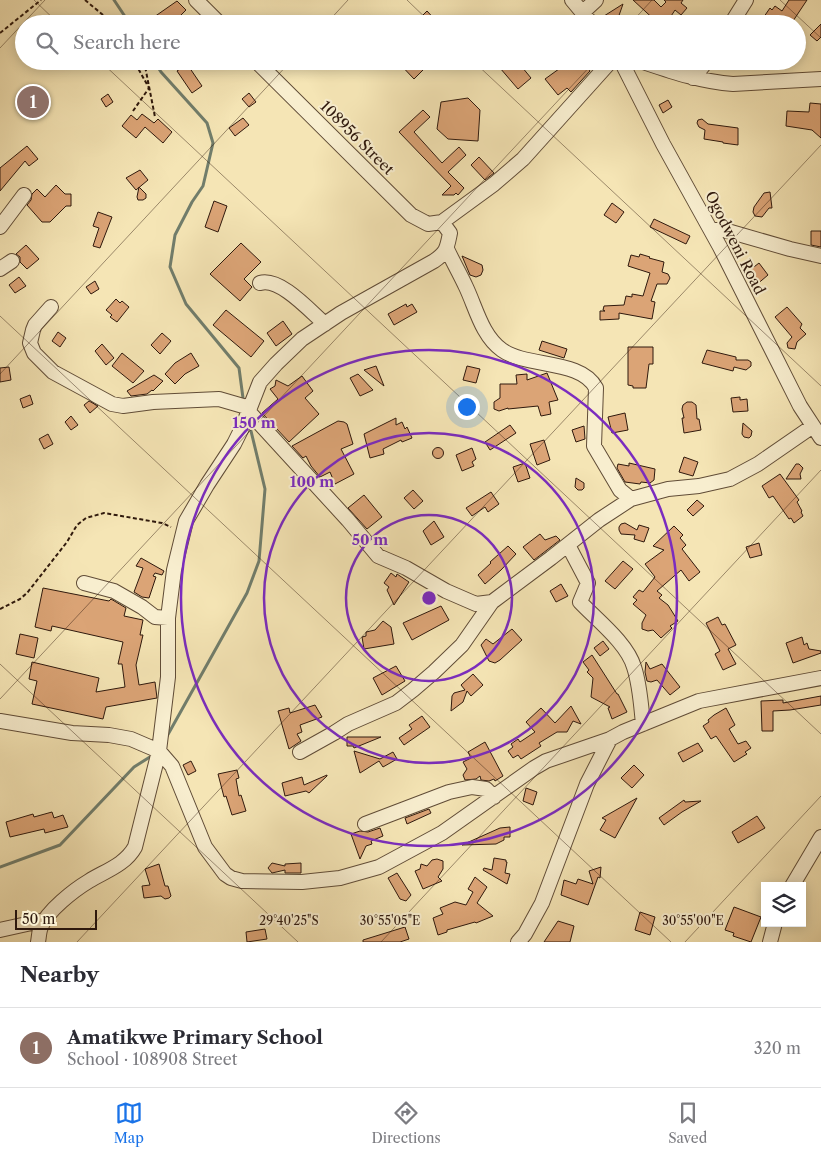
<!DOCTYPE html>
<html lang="en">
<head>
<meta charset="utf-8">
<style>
  :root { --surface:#fff; --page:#f7f7f7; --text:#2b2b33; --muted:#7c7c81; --line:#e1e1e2; --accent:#1a73e8 }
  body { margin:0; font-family:"Libre Caslon Text",serif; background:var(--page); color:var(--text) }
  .controls { position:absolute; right:15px; bottom:15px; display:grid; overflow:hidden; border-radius:0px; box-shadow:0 2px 12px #0003 }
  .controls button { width:45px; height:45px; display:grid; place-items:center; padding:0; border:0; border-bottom:1px solid var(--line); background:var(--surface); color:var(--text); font:25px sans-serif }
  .scale { position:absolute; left:15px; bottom:12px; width:82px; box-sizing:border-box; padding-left:5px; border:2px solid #2f190d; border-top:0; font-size:14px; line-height:18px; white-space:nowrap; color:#2f190d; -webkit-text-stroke:4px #f8eecf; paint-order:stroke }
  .you { position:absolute; left:466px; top:406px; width:18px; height:18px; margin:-12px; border:4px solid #fff; border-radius:50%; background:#1a73e8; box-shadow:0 0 0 8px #1a73e833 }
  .badge { display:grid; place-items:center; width:32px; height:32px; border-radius:50%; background:var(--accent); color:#fff; font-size:16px; font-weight:700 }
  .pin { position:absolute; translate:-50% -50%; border:2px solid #fff; box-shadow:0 1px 5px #0006 }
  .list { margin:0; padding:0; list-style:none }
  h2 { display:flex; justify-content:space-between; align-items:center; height:65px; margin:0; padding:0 20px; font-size:21px }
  h2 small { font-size:16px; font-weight:400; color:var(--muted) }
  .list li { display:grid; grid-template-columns:32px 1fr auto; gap:15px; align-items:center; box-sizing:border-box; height:80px; padding:0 20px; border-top:1px solid var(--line) }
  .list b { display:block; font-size:19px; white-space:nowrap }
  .list p { margin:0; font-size:16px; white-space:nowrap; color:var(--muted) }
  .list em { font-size:16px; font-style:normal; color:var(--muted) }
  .icon { flex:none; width:28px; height:28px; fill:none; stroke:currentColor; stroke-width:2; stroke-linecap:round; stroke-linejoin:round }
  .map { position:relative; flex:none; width:821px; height:942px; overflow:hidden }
  .search { position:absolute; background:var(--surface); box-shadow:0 2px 12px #0003; left:15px; right:15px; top:15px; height:55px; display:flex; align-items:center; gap:12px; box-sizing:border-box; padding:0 18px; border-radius:28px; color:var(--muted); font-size:19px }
  .sheet { height:145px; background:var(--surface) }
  nav { display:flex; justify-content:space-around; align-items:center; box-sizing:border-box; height:70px; border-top:1px solid var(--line); background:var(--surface); font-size:14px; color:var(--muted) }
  nav a { display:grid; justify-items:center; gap:2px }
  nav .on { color:var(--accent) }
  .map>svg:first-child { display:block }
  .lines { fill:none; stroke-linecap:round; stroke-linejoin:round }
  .stream { stroke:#717d6b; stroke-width:3 }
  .building { fill:#dba476; stroke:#2f190d }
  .minor-casing { stroke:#604c37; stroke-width:16 }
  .path { stroke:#2f190d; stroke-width:2; stroke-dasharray:4 2.5; stroke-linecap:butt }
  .minor { stroke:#f8eecf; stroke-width:14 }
  .ticks { fill:none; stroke:#2f190d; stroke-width:1; stroke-opacity:0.45 }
  .ring { fill:none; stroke:#7b2cbf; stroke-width:2.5 }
  .labels { text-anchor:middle; stroke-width:4; stroke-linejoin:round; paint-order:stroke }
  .street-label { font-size:15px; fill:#2f190d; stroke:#f8eecf }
  .ticks-label { font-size:12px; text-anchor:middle; fill:#2f190d; stroke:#f8eecf; stroke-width:4; stroke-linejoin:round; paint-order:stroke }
  .centre { fill:#7b2cbf; stroke:#f8eecf; stroke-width:2.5 }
  .ring-label { font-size:15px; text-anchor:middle; font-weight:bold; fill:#7b2cbf; stroke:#f8eecf; stroke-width:4; stroke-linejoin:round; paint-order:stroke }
</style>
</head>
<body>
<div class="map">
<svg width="821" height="942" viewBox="0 0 821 942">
  <rect width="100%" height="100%" fill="#f5e5b5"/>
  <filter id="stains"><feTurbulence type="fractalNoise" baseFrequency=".004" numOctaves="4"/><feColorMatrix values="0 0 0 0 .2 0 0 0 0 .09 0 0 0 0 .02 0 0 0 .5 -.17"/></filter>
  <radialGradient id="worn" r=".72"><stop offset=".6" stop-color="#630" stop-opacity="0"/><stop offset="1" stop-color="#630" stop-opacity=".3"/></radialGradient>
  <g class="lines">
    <path class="stream" d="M114,0L130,24
      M154,61L161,72L207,123L213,143L203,186L192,202L175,235L170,267L186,304L239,368L243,398
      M166,738L247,593L259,561L265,489L251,431
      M0,867L60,845L134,767L153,755"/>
  </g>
  <path class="building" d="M633,0H654L661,7L666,2L664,0H683L681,3L687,8L681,15L675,10L666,24H659Z
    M789,0H807L791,24H759L770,8L772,10L775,6L782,11Z
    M177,1L186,10L180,16L166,24H144Z
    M623,4L616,24L604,16Z
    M427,11L439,24H414Z
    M821,24V37L817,41L810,35Z
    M397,61H432L414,79Z
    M494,61H517L531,78L518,89Z
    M570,61H583L590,71L571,92L567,88L558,95L545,79Z
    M187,64L202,86L192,93L177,71Z
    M249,93L256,102L249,107L242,99Z
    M108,94L113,102L106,107L101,99Z
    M468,98L480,110L478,141L448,139L437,129L441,102Z
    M668,100L672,107L663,113L659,105Z
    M810,103L821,104V138L812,130L786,126L787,111L809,112Z
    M423,110L430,117L414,132L442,163L459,147L466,155L448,172L464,188L458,195L456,193L454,195H442L451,186L399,132Z
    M142,114L154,123L158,119L172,132L163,143L145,127L136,138L122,126L131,115L137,120Z
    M243,118L249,125L235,136L229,128Z
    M702,119L708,124L738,128V145L723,143V142L704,139L705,130L699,127L697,123L698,120Z
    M27,146L38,159L29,166L25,161L0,191V168Z
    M479,157L494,173L485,180L471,165Z
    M140,170L148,180L136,190L126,178Z
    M56,185L65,194H71V206H66L50,222H42L27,205L31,200L32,194L37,189L45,197Z
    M139,187L146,194V198L143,200H138L137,197Z
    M770,192L772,208H769L762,217L755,216L753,212L754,207L764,193Z
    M214,201L227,206L218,232L205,227Z
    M612,203L624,212L616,223L604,215Z
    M98,212L112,217L100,248L93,246L99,228L93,226Z
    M654,219L690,236L686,244L650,227Z
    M811,231H821V247L811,245Z
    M241,243L261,262L244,279L252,287L240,301L210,274Z
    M26,245L39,259L27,269L20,262V257L16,254Z
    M640,254L650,257L649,258L664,262L662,272L668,274L670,278L667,284H657L651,301L655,302L652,319L619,313V319L600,320V311H605L603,310L604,306L624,305L626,296L632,297V294L643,296L650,273L628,266L631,255L639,257Z
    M462,256L482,265L483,270L481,275L476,277L470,275Z
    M759,263L768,275L755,286L745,274Z
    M19,277L26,286L15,293L9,285Z
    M95,281L99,289L91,294L86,287Z
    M116,299L120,303L122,301L129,307L117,322L110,317L112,315L106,310Z
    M406,304L407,307L412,304L417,312L394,325L388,314Z
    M787,307L802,324L800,328L806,334L797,342L795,349L788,348L787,343L792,337L775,317Z
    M226,310L264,341L251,357L213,325Z
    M283,321L292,334L276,346L267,333Z
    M58,332L66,338L60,347L52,341Z
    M162,333L171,341L160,354L151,345Z
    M542,341L567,349L564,358L539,350Z
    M102,344L114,358L106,365L95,351Z
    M628,347H653V364H649L646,388H633V386L628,385Z
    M707,350L736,357V360H748L751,362V366L746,370L734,367L733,371L702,363Z
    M122,353L144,371L133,383L112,366Z
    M191,353L199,366L185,374L175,384L165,374L175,363Z
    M376,366L384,386L364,370Z
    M467,366L480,369L476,383L463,380Z
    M9,367L11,380L0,382V368Z
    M547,373L558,400L549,402L551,414L541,416L538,406L508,409V408L499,411L494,409V402L500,398V384H517L516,375L527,374V380Z
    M358,374L373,390L360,396L350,378Z
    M154,375L163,381L153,391L152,390L147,394L131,396L127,391Z
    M302,376L313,391L305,398L319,414L289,442L262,413L278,399L270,389L275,386L276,380L288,386Z
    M30,395L33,404L23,408L20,399Z
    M740,397V400L747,399L748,411L733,412L731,398Z
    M89,401L98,406L90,413L84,405Z
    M687,402H692L696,405L697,419H699L701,430L684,433L682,418H684L682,409L683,405Z
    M625,413L628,430L612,433L608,417Z
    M71,416L78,425L71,430L65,422Z
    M396,418V425L402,422L405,429L407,427L412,438L402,442L401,440L383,449L384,454L370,458L364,434Z
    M338,421L344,422L347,424L353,444L341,449L354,474L335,484L330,472L320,477L311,466L306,456L303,458L292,446Z
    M743,423L752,431L751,436L749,438L744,437L742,434Z
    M510,425L516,433L490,450L485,442Z
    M584,426L585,439L576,442L572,430Z
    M48,434L53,444L44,449L39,439Z
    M544,440L550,460L537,465L530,444Z
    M432.5 453a5.5 5.5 0 1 1 11 0a5.5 5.5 0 1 1-11 0Z
    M472,448L476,459L472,462L474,466L462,471L456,455Z
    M684,457L698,462L693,476L679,472Z
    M525,463L530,478L518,482L513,467Z
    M629,463L655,469L654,480L650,483L641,482L640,484L625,482L617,468L618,464L629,466Z
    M796,464H799L803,468L800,474L801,479H786Z
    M780,474L799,500L797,502L802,511L801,512L803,516L794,523L791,518L789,519L773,496L769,498L762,486Z
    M576,478L584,483V488L582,490H578L575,487Z
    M413,490L423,501L414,509L404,498Z
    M491,492L499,504L488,512L485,507L472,516L466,508Z
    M364,495L382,517L367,529L348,508Z
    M697,500L704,506L693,516L687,510Z
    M434,521L444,537L431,545L423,531Z
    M625,523L637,530L639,525L649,528L644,542L634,539L635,535L621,534L619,530V527L621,524Z
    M674,526L683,535L680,538L686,545L682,549L700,572L689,581L681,570L657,591L662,595L659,598L668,605L678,621L670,626L672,628L661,638L653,630L648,631L642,629V623L646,615L633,604L637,600L633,597L639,590L643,592L655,577L645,564L664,550L653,546Z
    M540,534L545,540L556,536L560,540L534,560L523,547Z
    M759,543L762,555L750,558L746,547Z
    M508,546L516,554L501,570L485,584L478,575L491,563L490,562Z
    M141,558L164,571L162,575L155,573L153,576L156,577L149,598L142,597L134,592L143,568L136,566Z
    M623,561L633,569L615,589L605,581Z
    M391,573L396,577L397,574L409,582L394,605L387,590L389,587L384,583Z
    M561,584L568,596L556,602L550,591Z
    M43,588L109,601L111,599L126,608L124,616L143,620L140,635H143L136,665L139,685L155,682L157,698L106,707L103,719L32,704L37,681L29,679L32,662L99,678L96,692L125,687L122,664H118L123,642L52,626L51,631L35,627Z
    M441,606L449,620L412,640L403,623Z
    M718,617L722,625L725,624L736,645L728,649L736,664L723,670L715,654L720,651L706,623Z
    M383,621L391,627L394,644L364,649L362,637L366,636V632L375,630Z
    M512,629L522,640L500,660L495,663L489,661L481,645L486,639L493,644Z
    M20,634L38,638L34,658L16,654Z
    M802,637L804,645L807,643L809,649L821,651V653L793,663L786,643Z
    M603,641L609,649L600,656L594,648Z
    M592,655L617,694H618L627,712L612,719L608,708L610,707L591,697L593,678L587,672L589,670L583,662Z
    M646,662L650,669L662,664L680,687L670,695L657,680L651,682L647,681L645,672Z
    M396,666L405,681L382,695L373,678Z
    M473,674L483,685L471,696L467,691L463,702L451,711L452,696L454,693L465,690L461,685Z
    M821,696V705L790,710L773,711V731H762L761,701L783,700V703Z
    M315,705L322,717L300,725L302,732L297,734L301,741L289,749L278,711L289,708L290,713Z
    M571,706L581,724L573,721L567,732H557L539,743L541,746L521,759L518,755L513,758L508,751L513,747L511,744L518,739L520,742L535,732L526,722L541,708L555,723Z
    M726,708L735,725L729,729L738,744L746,741L751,748L745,752L747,754L734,762L716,736L711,739L703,726L709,722L708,720L714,715Z
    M422,716L430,727L404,745L399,738L412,729L409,725Z
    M347,737H381L354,748L353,746H347Z
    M485,742L503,776L495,781L494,779L489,781L481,780L480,776L476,779L465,780L463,775L467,769L463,762L471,758L468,752Z
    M698,743L703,751L683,762L678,753Z
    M354,751L380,759L393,752L397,759L383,767L379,761L360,773Z
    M191,761L196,771L188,775L183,765Z
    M634,765L644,775L632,788L621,778Z
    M237,770L239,778L236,779L239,796L241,795L246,811L232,815L226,796L224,797L218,774Z
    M327,775V776L309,793L306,791L285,796L282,783L302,777L304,785Z
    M526,788L537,792L533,805L523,801Z
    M637,798L615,838L600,830L606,820L602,818Z
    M684,800L685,802L701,801L682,812L664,825L659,818Z
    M429,809L431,813L407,824L405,818Z
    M52,812L54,818L63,815L68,827L45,833L44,829L10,837L6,822L33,814L34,817Z
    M757,816L765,828L738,843L732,832Z
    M510,827V837H504V840L496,844L462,845L500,828Z
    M380,828L383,836L371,841L372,844L366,846L360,859L351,834L360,831L368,832Z
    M494,858L506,860V862H507L505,873L510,874L507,884L483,870L484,868L492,870Z
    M432,860L437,859L443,861V869L438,877L442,881L423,889L415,871L420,869L421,864L427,866Z
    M272,863L285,866V864L301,863V873H285V870L272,873L268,868Z
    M159,864L165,886H168L171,896L169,898L165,899L161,896L144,898L142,886L150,885L145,869Z
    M601,867L600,878L598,877L588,905L561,895L564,880L576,884L578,879L593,884L589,871Z
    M397,873L411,895L406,901L400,899L388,878Z
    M475,877L487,887L477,903L493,916L476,923L475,922L447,930V932L438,935L433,918L443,914L440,908L455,902L466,905L473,892L468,889Z
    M734,907L761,917L751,942L733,936L734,933L725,930Z
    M640,912L655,917L650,935L635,930Z
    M558,921L574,926L570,942H544Z
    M405,927L409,939L400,942H363V940Z
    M265,929L267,939L247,942L246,932Z"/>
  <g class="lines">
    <g class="minor-casing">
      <path id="minor" d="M196,0L220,24
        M572,0L592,24
        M583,12L596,0
        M731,24L746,0
        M256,61L411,215L428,224L442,222
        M621,61L663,144L720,247L800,406L821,438
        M640,61C670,71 701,82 733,84L821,79
        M693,78L707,61
        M442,222L494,184L523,159L611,61
        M0,227L24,195
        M711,230H724L790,249L821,256
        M447,249C453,262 460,274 466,287C476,308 482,336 502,350C527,368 581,359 596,388L594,446L620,490L631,499
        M0,269L12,261
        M260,283C280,277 310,311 325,324
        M51,307L35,325L33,330L30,343L34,353L53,372L112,404L123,406L153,402L219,399L250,408
        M249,412L348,520L378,556L406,568L446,591L476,604L492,602L551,558L599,520L631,499L668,489L699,486L730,479L758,464L813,426
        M568,545L588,583L580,602C597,620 627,643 634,667C640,685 641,705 643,724
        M84,583L114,591L142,607L155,617L168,618
        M0,721L72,733L109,735L131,739L159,751L172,766L205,847L225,874L231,878L242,881L302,882L340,878L379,867L442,833L534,768L546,761L610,739L623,732L699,701L821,678
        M300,752L334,733L348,724L396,703L413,690L434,672L462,645L492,602
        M365,824L449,792L472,787L486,789L494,797
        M792,886L821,837
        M0,930L45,920
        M38,942C39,937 39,931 41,927C47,911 74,890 89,881C105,871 125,865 135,847L159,751L168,677V618L174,570L186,521L207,485L234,444L242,428L260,382L276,364L302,339L341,313L434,261C447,252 447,248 450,233L442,222
        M518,942L525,934L542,903L587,784L610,739
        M770,942L775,923"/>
    </g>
    <path class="path" d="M85,0L109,20L112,24
      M0,33L41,0
      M144,61L155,117
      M133,111L149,88L134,61
      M0,609L20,599L27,593L67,542L77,525L86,518L104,513L162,523L171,527"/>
    <use href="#minor" class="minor"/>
  </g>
  <path class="ticks" d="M34,0L59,24M407,0L432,24M780,0L821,38M326,24L348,0M630,24L652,0M0,48L45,0M100,61L821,734M473,61L821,386M0,316L671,942M0,374L291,61M0,664L298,942M0,699L595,61M77,942L821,145M381,942L821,470M685,942L821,796"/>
  <g class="ring">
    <circle cx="429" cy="598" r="83"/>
    <circle cx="429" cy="598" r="165"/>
    <circle cx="429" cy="598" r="248"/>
  </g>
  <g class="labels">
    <g class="street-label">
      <text transform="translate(357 138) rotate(45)" y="5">108956 Street</text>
      <text transform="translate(735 243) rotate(63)" y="5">Ogodweni Road</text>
    </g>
  </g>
  <g class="ticks-label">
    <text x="390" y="925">30°55'05"E</text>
    <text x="693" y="925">30°55'00"E</text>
    <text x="289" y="925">29°40'25"S</text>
  </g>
  <circle cx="429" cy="598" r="8" class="centre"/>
  <g class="ring-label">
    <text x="254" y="428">150 m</text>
    <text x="312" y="487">100 m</text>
    <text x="370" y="545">50 m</text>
  </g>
  <rect width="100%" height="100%" filter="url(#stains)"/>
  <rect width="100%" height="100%" fill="url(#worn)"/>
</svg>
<div class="controls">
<button><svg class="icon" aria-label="layers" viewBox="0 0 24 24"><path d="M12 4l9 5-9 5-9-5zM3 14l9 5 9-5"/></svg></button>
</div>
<div class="scale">50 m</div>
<div class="you"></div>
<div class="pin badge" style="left:33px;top:102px;background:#8d6e63">1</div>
<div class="search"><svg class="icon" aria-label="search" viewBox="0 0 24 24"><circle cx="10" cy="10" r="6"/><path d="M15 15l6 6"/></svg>Search here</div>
</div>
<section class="sheet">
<h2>Nearby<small></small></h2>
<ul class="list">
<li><span class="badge" style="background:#8d6e63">1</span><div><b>Amatikwe Primary School</b><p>School · 108908 Street</p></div><em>320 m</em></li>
</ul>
</section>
<nav>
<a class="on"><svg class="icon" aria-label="map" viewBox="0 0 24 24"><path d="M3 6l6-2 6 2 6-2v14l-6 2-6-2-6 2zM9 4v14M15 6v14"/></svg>Map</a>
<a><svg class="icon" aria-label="directions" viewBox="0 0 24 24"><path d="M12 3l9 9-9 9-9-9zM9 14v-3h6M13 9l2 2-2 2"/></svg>Directions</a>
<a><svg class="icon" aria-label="saved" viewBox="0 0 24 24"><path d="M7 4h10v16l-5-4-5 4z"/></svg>Saved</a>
</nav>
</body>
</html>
